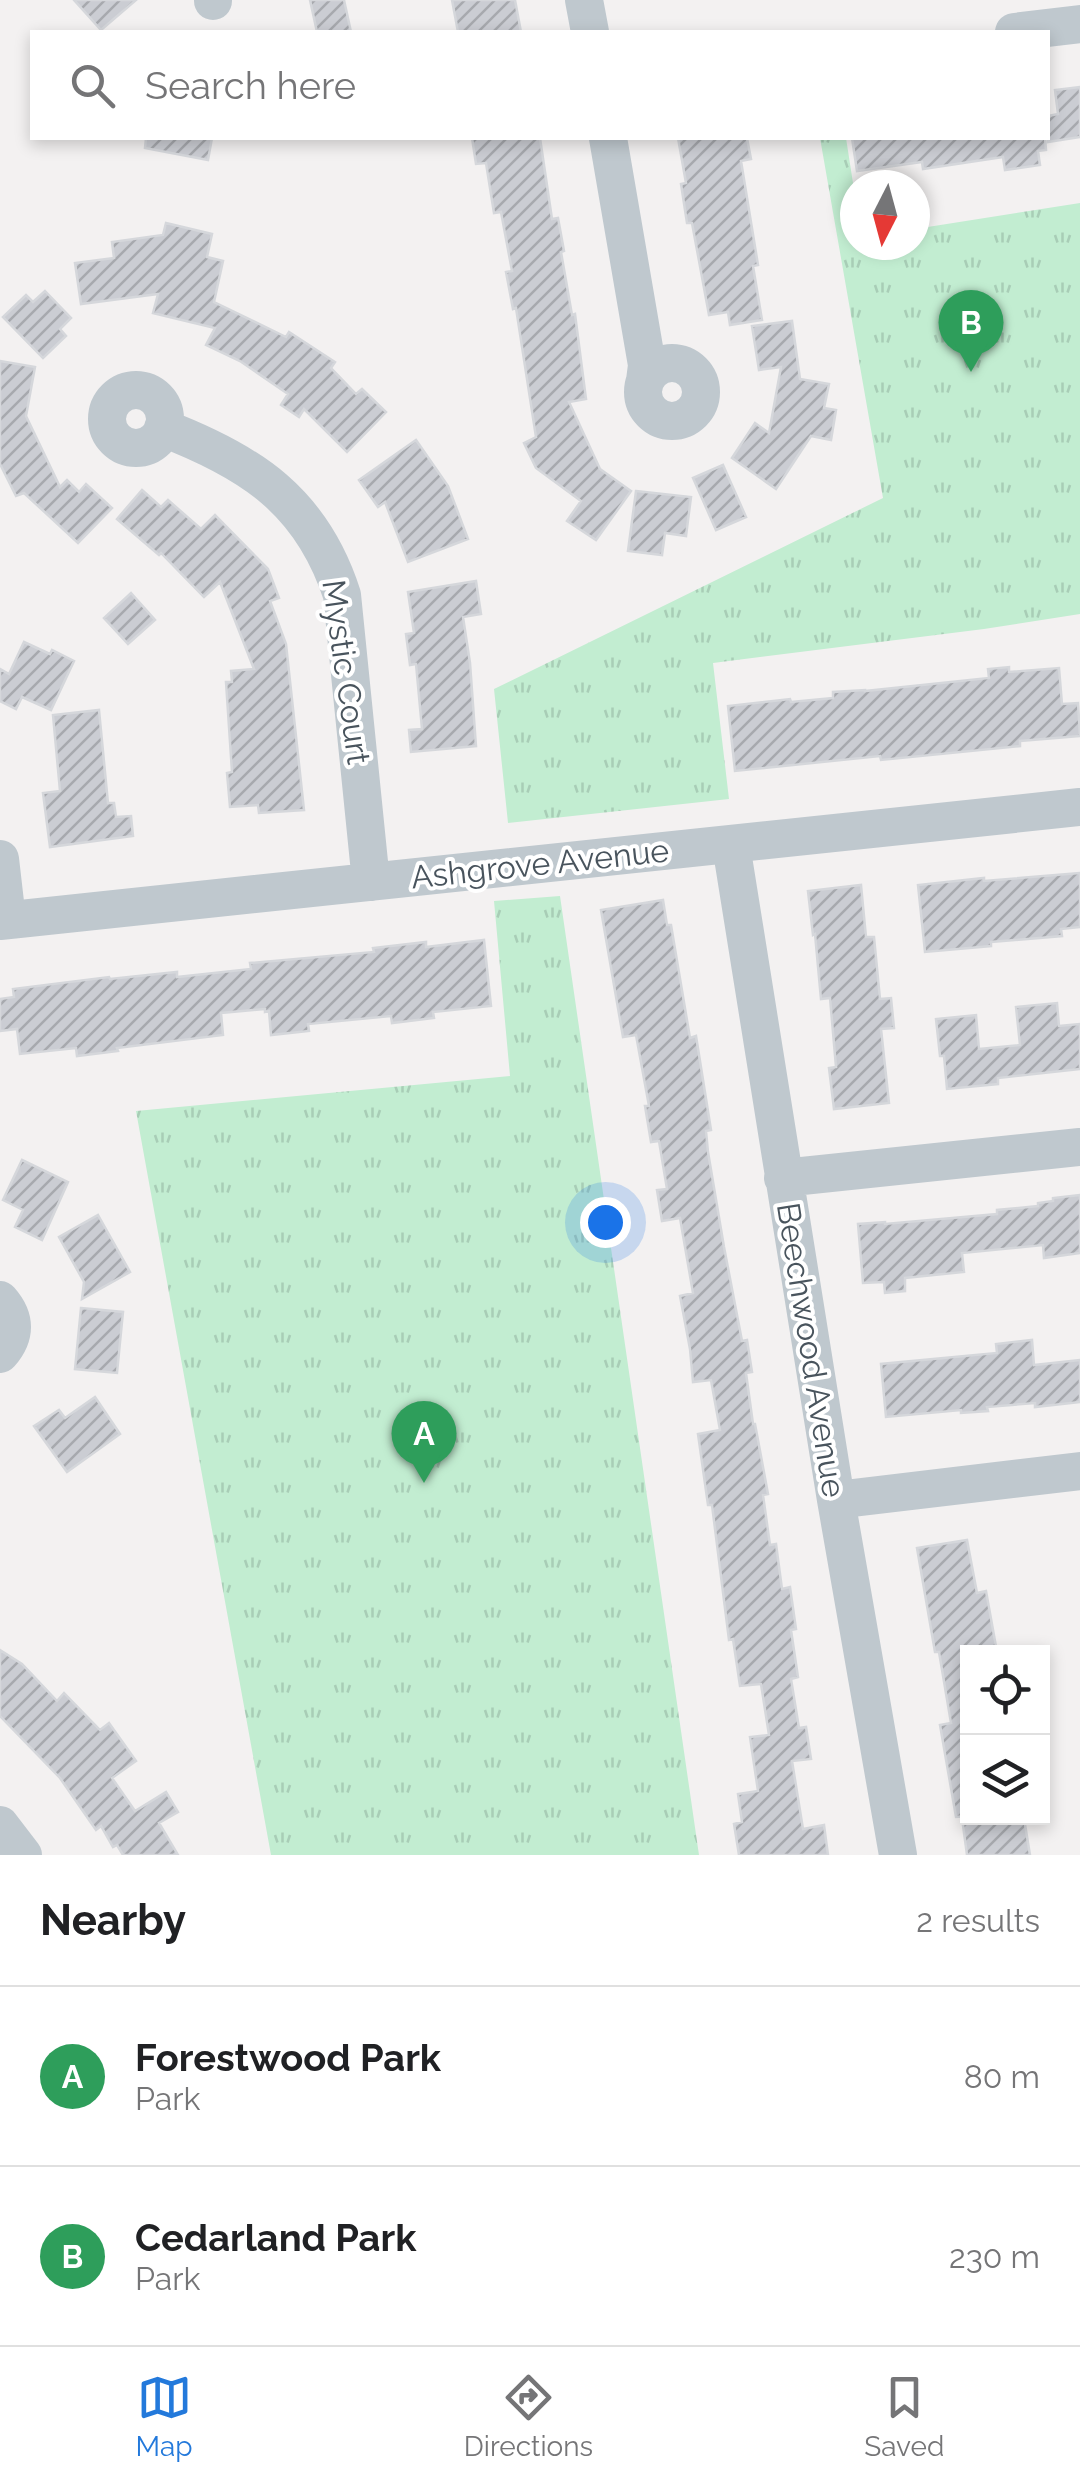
<!DOCTYPE html>
<html lang="en">
<head>
<meta charset="utf-8">
<style>
  :root { --surface:#fff; --page:#f6f6f6; --text:#202124; --muted:#757577; --line:#e0e0e0; --accent:#2379db }
  body { margin:0; font-family:Raleway,sans-serif; background:var(--page); color:var(--text) }
  .controls { position:absolute; right:30px; bottom:30px; display:grid; overflow:hidden; border-radius:0px; box-shadow:0 5px 15px #0003 }
  .controls button { width:90px; height:90px; display:grid; place-items:center; padding:0; border:0; border-bottom:2px solid var(--line); background:var(--surface); color:var(--text); font:50px sans-serif }
  .compass { position:absolute; left:840px; top:170px; width:90px; height:90px; border-radius:50%; background:var(--surface); box-shadow:0 5px 15px #0003; rotate:186deg }
  .you { position:absolute; left:605px; top:1222px; width:35px; height:35px; margin:-25px; border:8px solid #fff; border-radius:50%; background:#1a73e8; box-shadow:0 0 0 15px #1a73e833 }
  .badge { display:grid; place-items:center; width:65px; height:65px; border-radius:50%; background:var(--accent); color:#fff; font-size:32px; font-weight:700 }
  .pin { position:absolute; translate:-50% -82px; filter:drop-shadow(0 2px 5px #0008) }
  .pin::after { content:''; position:absolute; top:52px; width:35px; height:30px; background:inherit; clip-path:polygon(0 0,100% 0,50% 100%) }
  .list { margin:0; padding:0; list-style:none }
  h2 { display:flex; justify-content:space-between; align-items:center; height:130px; margin:0; padding:0 40px; font-size:42px }
  h2 small { font-size:32px; font-weight:400; color:var(--muted) }
  .list li { display:grid; grid-template-columns:65px 1fr auto; gap:30px; align-items:center; box-sizing:border-box; height:180px; padding:0 40px; border-top:2px solid var(--line) }
  .list b { display:block; font-size:38px; white-space:nowrap }
  .list p { margin:0; font-size:32px; white-space:nowrap; color:var(--muted) }
  .list em { font-size:32px; font-style:normal; color:var(--muted) }
  .icon { flex:none; width:55px; height:55px; fill:none; stroke:currentColor; stroke-width:2; stroke-linecap:round; stroke-linejoin:round }
  .map { position:relative; flex:none; width:1080px; height:1855px; overflow:hidden }
  .search { position:absolute; background:var(--surface); box-shadow:0 5px 15px #0003; left:30px; right:30px; top:30px; height:110px; display:flex; align-items:center; gap:25px; box-sizing:border-box; padding:0 35px; border-radius:0px; color:var(--muted); font-size:38px }
  .sheet { height:490px; background:var(--surface) }
  nav { display:flex; justify-content:space-around; align-items:center; box-sizing:border-box; height:140px; border-top:2px solid var(--line); background:var(--surface); font-size:28px; color:var(--muted) }
  nav a { display:grid; justify-items:center; gap:5px }
  nav .on { color:var(--accent) }
  .map>svg:first-child { display:block }
  .park { fill:url(#park-tufts) }
  .building { fill:url(#building-hatch); stroke:#d5d7db; stroke-width:2.5 }
  .lines { fill:none; stroke-linecap:round; stroke-linejoin:round }
  .minor { stroke:#bfc8ce; stroke-width:38 }
  .labels { text-anchor:middle; stroke-width:8; stroke-linejoin:round; paint-order:stroke }
  .street-label { font-size:32px; fill:#49545d; stroke:#fff }
</style>
</head>
<body>
<div class="map">
<svg width="1080" height="1855" viewBox="0 0 1080 1855">
  <defs>
    <pattern id="park-tufts" width="24" height="20" patternUnits="userSpaceOnUse" patternTransform="scale(2.5)"><rect width="24" height="20" fill="#c2edd1"/><path d="M3 7l-1-3M5 7V3M7 7l1-3M15 17l-1-3M17 17v-4M19 17l1-3" fill="none" stroke="#a8cdb6"/></pattern>
    <pattern id="building-hatch" width="6" height="6" patternUnits="userSpaceOnUse" patternTransform="scale(2.5)"><rect width="6" height="6" fill="#cbcdd3"/><path d="M-1 1l2-2M0 6l6-6M5 7l2-2" fill="none" stroke="#a7a9ae"/></pattern>
  </defs>
  <rect width="100%" height="100%" fill="#f3f1f1"/>
  <path class="park" d="M820,138H846L855,196V245H915V229L1080,203V614L984,629L713,663L729,799L508,823L494,689L883,498Z
    M560,896L699,1855H271L136,1111L510,1076L494,901Z"/>
  <path class="building" d="M74,0H136L101,30Z
    M310,0H344L351,32H317Z
    M452,0H515L521,32H458Z
    M1080,87V137L1048,142V116L1058,114L1055,90Z
    M146,138H212L208,160L145,148Z
    M472,138H540L552,219L558,218L564,251L561,252L572,315L575,314L586,399L569,402L600,469L631,491L596,540L567,521L581,501L536,468L524,443L536,437L516,308L513,309L506,272L512,271L501,212L494,213L486,163L476,164Z
    M678,138H747L751,159L741,161L758,265L753,266L762,320L730,325L728,312L709,315L692,223H687L681,184L686,183Z
    M852,138H1045L1046,150L1038,151L1040,165L1005,170L1003,157L923,169L922,162L857,171Z
    M166,223L212,234L207,257L223,261L214,302L286,337L289,332L335,362L331,368L356,394L362,389L386,412L347,452L304,409L299,417L281,405L288,394L240,361L206,345L215,328L153,313L158,294L81,304L75,263L114,258L112,242L163,235Z
    M45,291L71,318L60,329L66,336L43,358L3,317L26,295L33,302Z
    M792,321L800,379L829,384L824,408L836,410L831,440L811,436L776,489L732,458L755,423L769,433L781,367L759,370L752,326Z
    M0,361L35,367L26,416L60,487L67,480L79,492L86,484L112,508L78,543L24,493L16,496L0,464Z
    M416,440L448,486L468,539L408,562L385,502L378,507L359,480Z
    M723,465L746,517L716,530L693,478Z
    M142,490L161,507L168,500L201,529L215,515L268,569L279,598L270,601L286,644L304,810L259,813L258,805L230,807L227,773L232,772L226,682H232L231,671L254,669L220,582L204,597L161,553L159,555L117,519Z
    M636,491L691,497L686,536L665,533L662,555L628,551Z
    M476,581L481,614L463,617L470,663L476,746L411,752L409,730L422,729L416,664L410,665L406,634L414,633L408,592Z
    M131,593L155,620L128,644L104,618Z
    M24,642L50,654L52,650L74,661L51,710L22,697L16,709L0,701V669L9,674Z
    M1009,667V672L1059,668L1062,704L1078,703L1080,736L1020,741V746L881,760L880,756L735,771L728,706L790,699L791,702L833,698V692L865,690V691L989,678L988,669Z
    M99,710L108,803H114L116,817L131,816L133,836L50,847L43,793L60,791L53,715Z
    M1080,873V927L1061,929L1062,936L991,942V946L925,952L918,885L984,878V881Z
    M861,885L866,937H874L880,999L891,998L894,1028L881,1029L889,1103L834,1109L829,1068L836,1067L830,998L821,999L815,934L813,935L808,891Z
    M663,900L667,925H671L690,1038L696,1036L711,1130L706,1131L708,1152L724,1247L742,1341L747,1340L752,1372L746,1373L753,1424H755L768,1494L763,1495L770,1545L776,1544L782,1589L790,1587L796,1629L791,1630L798,1677L791,1679L799,1728L806,1727L811,1759L792,1761L803,1829L824,1825L828,1855H739L734,1824L742,1822L738,1794L758,1791L750,1737L769,1735L761,1684L740,1686L733,1639L729,1640L712,1505H708L698,1434L720,1430L711,1380L693,1382L690,1349L680,1296L693,1293L680,1218L662,1221L657,1190L667,1189L659,1141L651,1142L645,1106H649L636,1035L623,1037L601,910Z
    M484,940L491,1006L433,1012L434,1018L392,1023L391,1016L308,1024L309,1031L271,1035L269,1011L265,1012V1009L221,1013L223,1035L117,1048L118,1051L77,1056L76,1048L20,1054L17,1029L0,1031V999L14,997L13,989L109,977L110,979L177,972V977L251,969L250,963L374,952L373,948L426,942V947Z
    M1057,1003L1059,1026L1080,1024V1069L998,1078V1084L947,1089L944,1056H940L936,1019L976,1015L979,1049L1020,1045L1016,1007Z
    M22,1160L68,1182L42,1240L15,1227L23,1210L3,1200Z
    M1080,1195V1253L1044,1258L1043,1245L962,1253L964,1272L905,1278V1291L885,1293L884,1282L863,1283L858,1224L885,1222V1224L997,1214V1210L1038,1206V1203L1053,1201V1198Z
    M98,1215L130,1272L82,1299L84,1282L59,1237Z
    M81,1308L123,1312L117,1373L75,1369Z
    M1032,1340L1034,1365L1080,1360V1402L1035,1407V1403L987,1407L988,1411L961,1413V1410L886,1417L881,1364L997,1353L996,1344Z
    M95,1397L120,1434L67,1472L34,1426L59,1410L65,1418Z
    M967,1540L977,1593L986,1591L997,1652H968V1816L956,1817L940,1725L951,1723L939,1652H935L917,1548Z
    M0,1650L22,1664L57,1701L64,1693L100,1730L109,1723L136,1761L112,1778L135,1811L166,1792L178,1812L159,1823L178,1855H123L117,1845L113,1847L101,1826L96,1830L60,1778L0,1716Z
    M962,1818H1024L1030,1855H967Z"/>
  <g class="lines">
    <path class="minor" d="M213,0V1
      M584,0L590,32
      M1014,32L1080,24
      M608,138L647,365L645,381
      M643 392a29 29 0 1 1 58 0a29 29 0 1 1-58 0Z
      M107 419a29 29 0 1 1 58 0a29 29 0 1 1-58 0Z
      M163,428C252,462 312,502 342,595L371,882
      M731,845L836,1500L898,1855
      M0,859L7,920
      M0,921L1080,807
      M783,1178L1080,1147
      M0,1300C16,1318 16,1336 0,1354
      M836,1500L1080,1471
      M0,1825L23,1855"/>
  </g>
  <g class="labels">
    <g class="street-label">
      <text transform="translate(346 672) rotate(82)" y="11">Mystic Court</text>
      <text transform="translate(540 864) rotate(-6)" y="11">Ashgrove Avenue</text>
      <text transform="translate(811 1350) rotate(81)" y="11">Beechwood Avenue</text>
    </g>
  </g>
</svg>
<div class="controls">
<button><svg class="icon" aria-label="locate" viewBox="0 0 24 24"><circle cx="12" cy="12" r="6"/><path d="M12 2v4M12 18v4M2 12h4M18 12h4"/></svg></button>
<button><svg class="icon" aria-label="layers" viewBox="0 0 24 24"><path d="M12 4l9 5-9 5-9-5zM3 14l9 5 9-5"/></svg></button>
</div>
<svg class="compass" viewBox="-18 -18 36 36"><path d="M0-13l5 13h-10z" fill="#e53935"/><path d="M0 13l5-13h-10z" fill="#757577"/></svg>
<div class="you"></div>
<div class="pin badge" style="left:424px;top:1483px;background:#2e9e5b">A</div>
<div class="pin badge" style="left:971px;top:372px;background:#2e9e5b">B</div>
<div class="search"><svg class="icon" aria-label="search" viewBox="0 0 24 24"><circle cx="10" cy="10" r="6"/><path d="M15 15l6 6"/></svg>Search here</div>
</div>
<section class="sheet">
<h2>Nearby<small>2 results</small></h2>
<ul class="list">
<li><span class="badge" style="background:#2e9e5b">A</span><div><b>Forestwood Park</b><p>Park</p></div><em>80 m</em></li>
<li><span class="badge" style="background:#2e9e5b">B</span><div><b>Cedarland Park</b><p>Park</p></div><em>230 m</em></li>
</ul>
</section>
<nav>
<a class="on"><svg class="icon" aria-label="map" viewBox="0 0 24 24"><path d="M3 6l6-2 6 2 6-2v14l-6 2-6-2-6 2zM9 4v14M15 6v14"/></svg>Map</a>
<a><svg class="icon" aria-label="directions" viewBox="0 0 24 24"><path d="M12 3l9 9-9 9-9-9zM9 14v-3h6M13 9l2 2-2 2"/></svg>Directions</a>
<a><svg class="icon" aria-label="saved" viewBox="0 0 24 24"><path d="M7 4h10v16l-5-4-5 4z"/></svg>Saved</a>
</nav>
</body>
</html>
